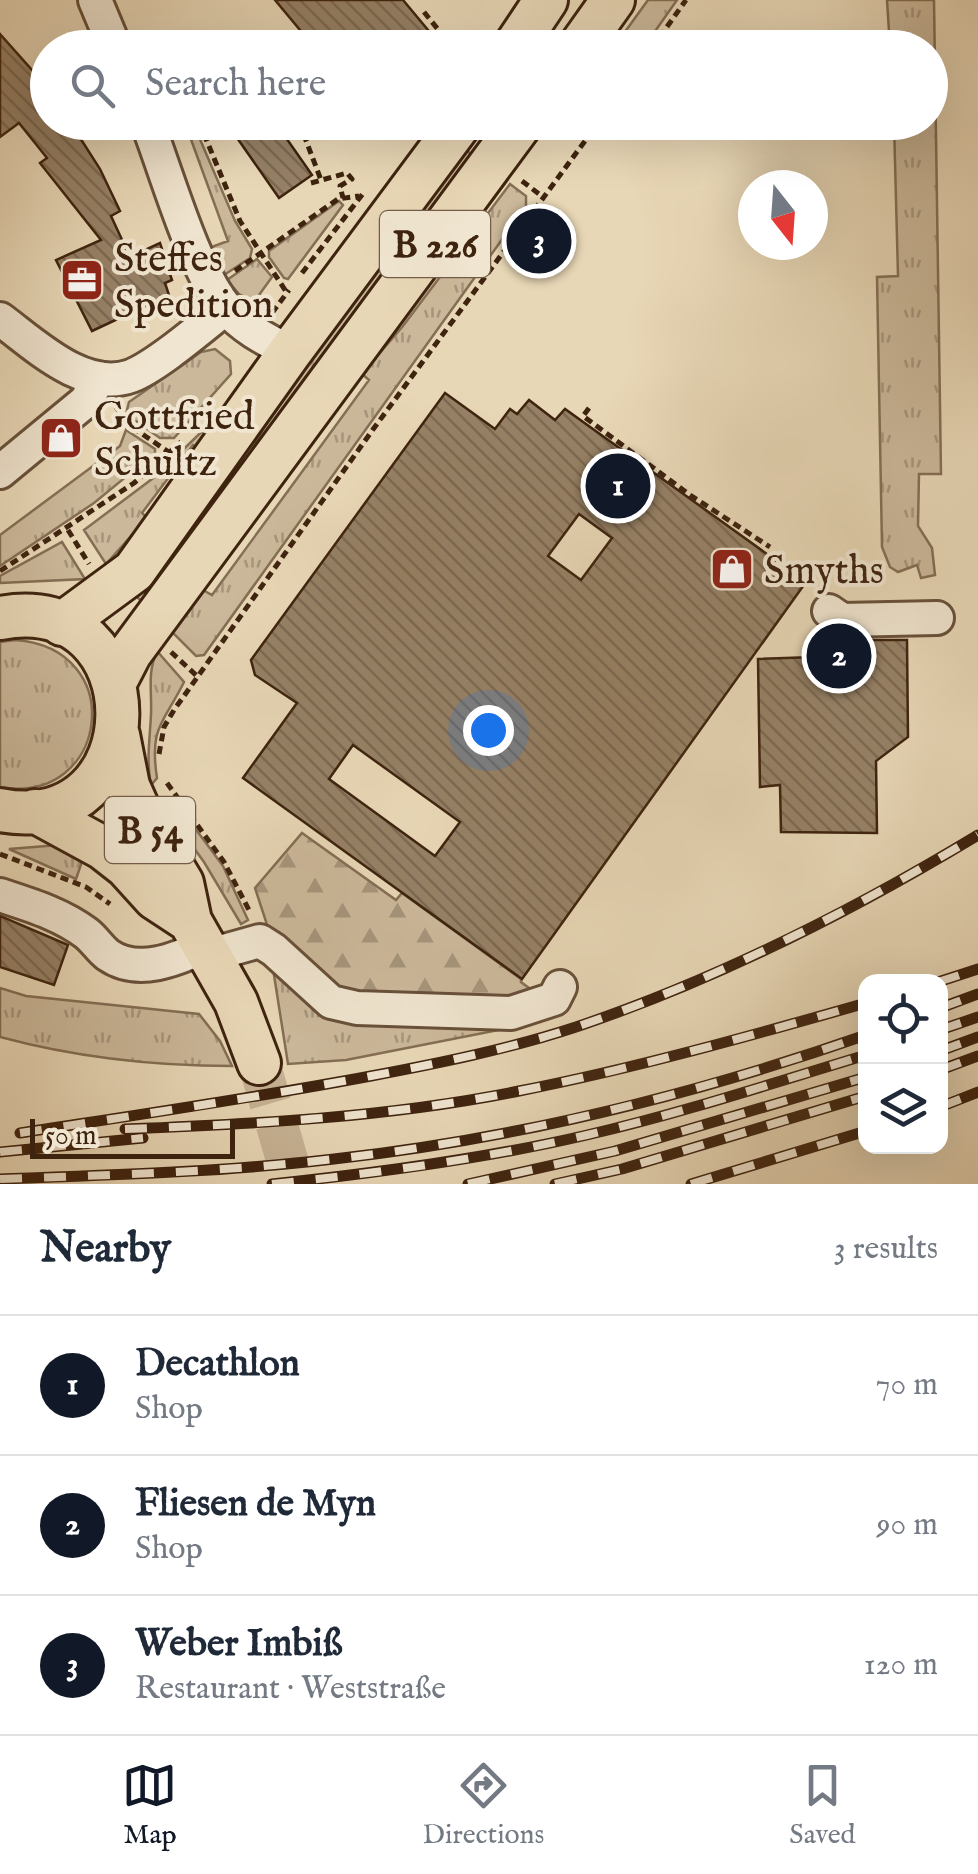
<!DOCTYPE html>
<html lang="en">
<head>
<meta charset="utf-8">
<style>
  :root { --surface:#fff; --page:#f6f6f7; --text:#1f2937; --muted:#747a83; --line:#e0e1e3; --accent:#111827 }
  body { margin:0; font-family:"IM FELL English",serif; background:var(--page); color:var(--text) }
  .controls { position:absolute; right:30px; bottom:30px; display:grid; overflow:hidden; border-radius:20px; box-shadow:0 10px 40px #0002 }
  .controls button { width:90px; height:90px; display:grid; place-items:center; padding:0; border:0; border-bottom:2px solid var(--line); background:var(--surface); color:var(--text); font:50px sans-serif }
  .compass { position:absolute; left:738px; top:170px; width:90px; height:90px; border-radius:50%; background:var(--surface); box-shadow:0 10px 40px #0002; rotate:163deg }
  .scale { position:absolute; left:30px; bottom:25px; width:205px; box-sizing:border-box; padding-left:10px; border:5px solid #3e230f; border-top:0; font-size:28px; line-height:35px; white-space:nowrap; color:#3e230f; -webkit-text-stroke:8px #f0e5d0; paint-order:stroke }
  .you { position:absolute; left:488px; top:730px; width:35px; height:35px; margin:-25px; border:8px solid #fff; border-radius:50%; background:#1a73e8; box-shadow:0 0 0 15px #1a73e833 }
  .badge { display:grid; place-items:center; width:65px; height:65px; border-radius:50%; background:var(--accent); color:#fff; font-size:32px; font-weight:700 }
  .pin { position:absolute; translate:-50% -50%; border:5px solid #fff; box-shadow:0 2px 10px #0006 }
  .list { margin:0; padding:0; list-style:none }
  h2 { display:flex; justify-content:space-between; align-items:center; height:130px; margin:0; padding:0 40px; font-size:42px }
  h2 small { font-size:32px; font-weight:400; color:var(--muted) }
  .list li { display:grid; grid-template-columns:65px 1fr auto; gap:30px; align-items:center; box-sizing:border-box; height:140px; padding:0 40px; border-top:2px solid var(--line) }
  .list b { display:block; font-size:38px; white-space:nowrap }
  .list p { margin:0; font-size:32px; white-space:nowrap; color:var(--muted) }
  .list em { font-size:32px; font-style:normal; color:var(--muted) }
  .icon { flex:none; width:55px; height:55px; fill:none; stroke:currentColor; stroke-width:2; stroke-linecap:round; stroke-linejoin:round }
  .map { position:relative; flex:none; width:978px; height:1184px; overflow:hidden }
  .search { position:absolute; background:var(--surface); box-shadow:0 10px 40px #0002; left:30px; right:30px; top:30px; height:110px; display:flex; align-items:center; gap:25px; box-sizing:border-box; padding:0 35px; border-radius:55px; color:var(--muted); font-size:38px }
  .sheet { height:550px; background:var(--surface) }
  nav { display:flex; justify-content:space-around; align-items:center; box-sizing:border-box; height:140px; border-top:2px solid var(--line); background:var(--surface); font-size:28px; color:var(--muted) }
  nav a { display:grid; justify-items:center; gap:5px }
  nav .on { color:var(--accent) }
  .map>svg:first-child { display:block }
  .grass { fill:url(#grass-tufts); stroke:#846e54; stroke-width:2.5 }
  .forest { fill:url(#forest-firs); stroke:#846e54; stroke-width:2.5 }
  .building { fill:url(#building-back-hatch); stroke:#3e230f; stroke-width:2.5; fill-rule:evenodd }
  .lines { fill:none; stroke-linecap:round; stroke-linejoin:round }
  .major-tunnel { stroke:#c6b395; stroke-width:42; stroke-dasharray:42 21; stroke-linecap:butt }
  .minor-casing { stroke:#685039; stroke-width:38 }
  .major-casing { stroke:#3e230f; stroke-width:48 }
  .path { stroke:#3e230f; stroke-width:5; stroke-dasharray:8 5; stroke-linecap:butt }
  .minor { stroke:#f0e5d0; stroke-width:32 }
  .major { stroke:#e8d7b6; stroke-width:42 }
  .rail-casing { stroke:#3e230f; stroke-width:11 }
  .rail { stroke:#f0e5d0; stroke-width:8; stroke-dasharray:22; stroke-linecap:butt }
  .labels { text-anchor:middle; stroke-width:8; stroke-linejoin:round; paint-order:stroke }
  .shield { fill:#f0e5d0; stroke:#735d49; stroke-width:2.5 }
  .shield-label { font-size:38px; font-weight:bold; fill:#3e230f }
  .poi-label { font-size:40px; fill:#3e230f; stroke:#f0e5d0; text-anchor:start }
</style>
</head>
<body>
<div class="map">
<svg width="978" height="1184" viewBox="0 0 978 1184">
  <defs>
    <pattern id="grass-tufts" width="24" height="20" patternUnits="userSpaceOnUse" patternTransform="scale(2.5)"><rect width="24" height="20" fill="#cbb89a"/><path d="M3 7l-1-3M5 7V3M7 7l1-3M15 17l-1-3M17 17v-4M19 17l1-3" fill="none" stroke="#a6957c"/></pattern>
    <pattern id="forest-firs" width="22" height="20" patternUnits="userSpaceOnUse" patternTransform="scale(2.5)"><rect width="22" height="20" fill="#cbb89a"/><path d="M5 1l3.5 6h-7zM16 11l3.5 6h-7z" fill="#a6957c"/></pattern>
    <pattern id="building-back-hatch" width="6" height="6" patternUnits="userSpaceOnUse" patternTransform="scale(2.5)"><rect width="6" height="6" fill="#968166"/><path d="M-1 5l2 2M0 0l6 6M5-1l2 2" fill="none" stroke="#7c6952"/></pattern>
  </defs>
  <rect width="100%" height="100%" fill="#e8d7b6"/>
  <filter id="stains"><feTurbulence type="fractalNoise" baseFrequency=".002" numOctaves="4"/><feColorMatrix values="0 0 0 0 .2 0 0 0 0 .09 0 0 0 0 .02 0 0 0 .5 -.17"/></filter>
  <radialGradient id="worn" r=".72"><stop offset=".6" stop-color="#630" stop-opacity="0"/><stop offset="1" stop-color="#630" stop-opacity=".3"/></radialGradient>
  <path class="grass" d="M648,0H677L644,47H614Z
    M887,0H934L941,474H919L918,526L932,548L935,575L921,578L917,565L898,572L890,567L882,547L877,277L898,276L894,123L930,122V48L890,47Z
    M185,123H193L235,221L252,249L250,258L224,275L209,248L228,241Z
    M460,146L477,158L144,604L136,596L252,448L307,355Z
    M510,184L526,196V206L204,655L196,656L171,631L203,590L212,595L369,380L362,374L366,369L403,326Z
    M339,201L343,205L288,279L284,278L269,257V251Z
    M257,259L272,277L254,302L239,294L227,280Z
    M215,349L230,361L231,374L174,438H160L126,414L129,402L201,352Z
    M223,411L200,448L193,445L142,513L147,518L106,564L84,530L156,476Z
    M126,430L155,449V453L94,503L0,566V535L120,446Z
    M62,542L85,579L0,583V576Z
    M15,640C130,648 109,806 0,787V642Z
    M157,651L184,682C164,723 149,726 157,778L151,785C146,761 150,738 151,714C152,690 147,674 157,651Z
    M177,804L223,866L248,920L241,924L204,862L167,811Z
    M59,845L86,850L76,879L9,849Z
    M271,956L519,1026L346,1060L288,1064Z
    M0,988L26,996L199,1014L220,1041L232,1066C156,1066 74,1057 0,1037Z"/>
  <path class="forest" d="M302,833L396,900L402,893L521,979V982L533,991L529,1002L357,1001L272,940L255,888Z"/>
  <path class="building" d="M275,0H403L443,48H315Z
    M0,34L48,88V122H70L100,169L120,211L111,216L130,257L160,243L172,280L165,283L169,295L92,331L56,260L101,240L40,163L47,158L19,123L0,137Z
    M226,122H275L312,175L279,198Z
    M543,212L565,227L543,258L540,256L527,272L510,260Z
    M445,393L495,429L510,409L517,414L529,400L555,420L565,409L806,582L522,979L243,778L297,703L255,675L251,660ZM579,514L612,538L581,580L548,556ZM353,745L460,822L435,856L329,779Z
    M846,640H907L908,737L876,761L877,833L781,832L780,785L760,787L758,659L845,656Z
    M0,916L68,945L54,985L0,967Z"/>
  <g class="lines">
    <path class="major-tunnel" d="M259,1063L294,1184"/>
    <g class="minor-casing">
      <path id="minor" d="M95,0L115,48
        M147,122C167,174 193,268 226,308C244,329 267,340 290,352
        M0,319C34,344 84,393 131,376C157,366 203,326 226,308
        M0,472L86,401L99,378
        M829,611L842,620L937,618
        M0,895C30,905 61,914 86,933C94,939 100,949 108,955C138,976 177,959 205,946
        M210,955L260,941L274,950L331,1002L357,1008L511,1013L554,999L560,987"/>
    </g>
    <g class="major-casing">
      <path id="major" d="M514,48L546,0
        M579,48L613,0
        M0,618C157,588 156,840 0,810
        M62,624L134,571L290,352L461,122
        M115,682L130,653L522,122
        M118,735L128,786L140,813L182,883L190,921L236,1002L259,1063
        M35,811L103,848L126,866L155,898L190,921"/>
    </g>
    <path class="path" d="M424,12L453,48
      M652,48L686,0
      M199,122L240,221L287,293
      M299,122L321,180
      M522,181L543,197
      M311,183L347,173L352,179L340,186L343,198
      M235,271L338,199L359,196
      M302,273L365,191
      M272,313L289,290
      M116,407L129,425L170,453
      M589,408L583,416L690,495L770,547
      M68,530L89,564
      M0,571L134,483L181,442
      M171,652L198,677
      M159,754L164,727L174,710L374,428L599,122
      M167,783L224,862L250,912
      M0,854L86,887L110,904"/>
    <use href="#minor" class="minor"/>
    <use href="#major" class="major"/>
    <g class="rail-casing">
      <path id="rail" d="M938,982L978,969
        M940,1008L978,994
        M940,1030L978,1017
        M940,1051L978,1037
        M940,1070L978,1056
        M940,1107L978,1092
        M125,1129C256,1124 390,1117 519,1091C636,1068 750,1036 866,1003
        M20,1133C137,1115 254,1098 371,1076C440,1063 509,1049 576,1027C713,981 854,910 978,835
        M0,1152L143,1138
        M0,1179C112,1175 223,1172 334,1159C514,1139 694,1095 866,1035
        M272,1184C377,1173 484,1159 587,1135C682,1113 773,1083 866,1055
        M468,1184L615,1151L866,1077
        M555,1184L622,1169L866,1096
        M691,1184L866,1131"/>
    </g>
    <use href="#rail" class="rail"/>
  </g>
  <defs>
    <g id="office-square" transform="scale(2.25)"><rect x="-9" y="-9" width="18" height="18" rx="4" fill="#8f2418" stroke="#f0e5d0"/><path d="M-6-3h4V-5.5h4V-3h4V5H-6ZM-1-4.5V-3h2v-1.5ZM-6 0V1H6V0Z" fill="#fff"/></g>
    <g id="shop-square" transform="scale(2.25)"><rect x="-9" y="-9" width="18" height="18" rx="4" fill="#8f2418" stroke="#f0e5d0"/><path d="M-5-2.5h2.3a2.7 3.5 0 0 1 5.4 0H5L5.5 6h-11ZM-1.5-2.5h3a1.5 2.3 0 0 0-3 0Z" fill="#fff"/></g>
  </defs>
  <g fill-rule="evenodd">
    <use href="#office-square" x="82" y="280"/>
    <use href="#shop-square" x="61" y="438"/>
    <use href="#shop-square" x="732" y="569"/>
  </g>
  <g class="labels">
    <g class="shield">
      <rect x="380" y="211" width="110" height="66" rx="8"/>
      <rect x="105" y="797" width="90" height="66" rx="8"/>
    </g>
    <g class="shield-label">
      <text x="435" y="257">B 226</text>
      <text x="150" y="843">B 54</text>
    </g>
    <g class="poi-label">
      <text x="114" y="271">Steffes<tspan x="114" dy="46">Spedition</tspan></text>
      <text x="94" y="429">Gottfried<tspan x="94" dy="46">Schultz</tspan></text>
      <text x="764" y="583">Smyths</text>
    </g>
  </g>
  <rect width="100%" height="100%" filter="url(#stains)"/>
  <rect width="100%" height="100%" fill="url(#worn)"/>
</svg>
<div class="controls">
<button><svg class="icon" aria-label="locate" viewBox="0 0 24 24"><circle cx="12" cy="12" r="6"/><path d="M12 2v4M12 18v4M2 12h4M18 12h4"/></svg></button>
<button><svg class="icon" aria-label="layers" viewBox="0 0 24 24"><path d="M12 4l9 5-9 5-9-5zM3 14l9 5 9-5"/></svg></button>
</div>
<svg class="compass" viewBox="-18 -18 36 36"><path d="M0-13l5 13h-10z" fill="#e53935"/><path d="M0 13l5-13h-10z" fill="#747a83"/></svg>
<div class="scale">50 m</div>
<div class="you"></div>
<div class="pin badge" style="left:618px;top:486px">1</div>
<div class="pin badge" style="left:839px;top:656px">2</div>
<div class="pin badge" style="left:539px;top:241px">3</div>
<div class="search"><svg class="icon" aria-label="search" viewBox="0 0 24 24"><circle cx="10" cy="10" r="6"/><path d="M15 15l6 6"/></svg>Search here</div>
</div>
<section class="sheet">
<h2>Nearby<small>3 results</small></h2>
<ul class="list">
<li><span class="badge">1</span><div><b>Decathlon</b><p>Shop</p></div><em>70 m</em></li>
<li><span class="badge">2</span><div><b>Fliesen de Myn</b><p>Shop</p></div><em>90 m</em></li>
<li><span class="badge">3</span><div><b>Weber Imbiß</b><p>Restaurant · Weststraße</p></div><em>120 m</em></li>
</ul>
</section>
<nav>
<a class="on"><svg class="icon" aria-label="map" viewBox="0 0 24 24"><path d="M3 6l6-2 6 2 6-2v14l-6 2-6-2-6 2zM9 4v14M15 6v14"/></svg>Map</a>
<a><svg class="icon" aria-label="directions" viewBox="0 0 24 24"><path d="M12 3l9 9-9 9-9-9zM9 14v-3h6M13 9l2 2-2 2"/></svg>Directions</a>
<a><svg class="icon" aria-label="saved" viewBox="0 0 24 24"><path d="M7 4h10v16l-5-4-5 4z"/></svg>Saved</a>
</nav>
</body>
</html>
